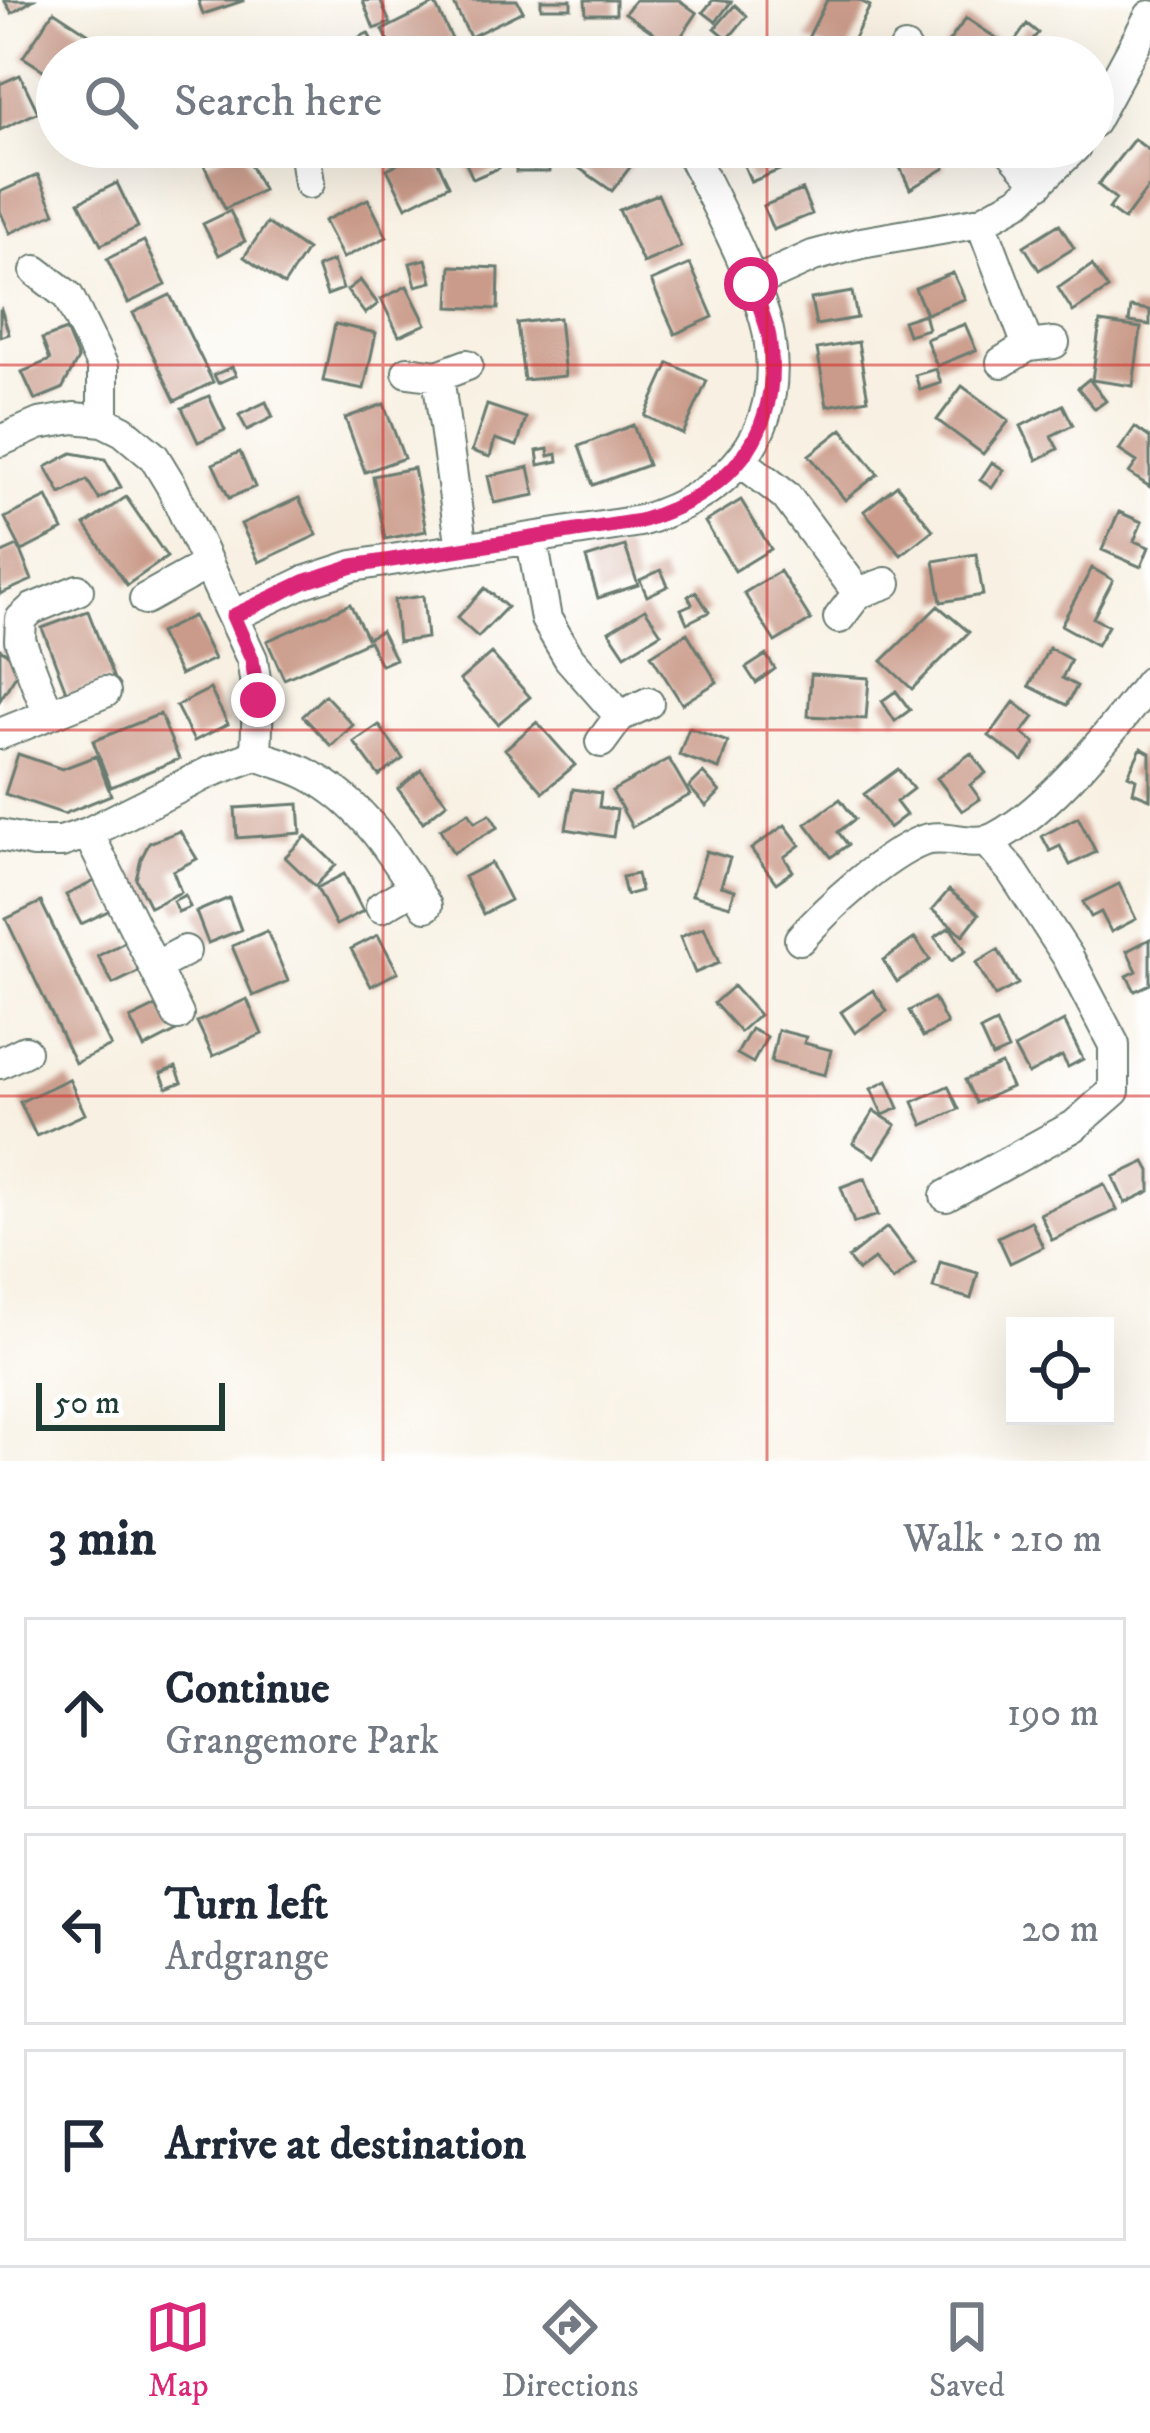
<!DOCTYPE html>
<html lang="en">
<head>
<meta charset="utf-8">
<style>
  :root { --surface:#fff; --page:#f2f2f3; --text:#1f2937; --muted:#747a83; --line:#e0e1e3; --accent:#db2777 }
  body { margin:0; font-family:"IM FELL DW Pica",serif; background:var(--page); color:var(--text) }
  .controls { position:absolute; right:36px; bottom:36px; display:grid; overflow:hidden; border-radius:0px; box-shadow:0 12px 48px #0002 }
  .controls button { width:108px; height:108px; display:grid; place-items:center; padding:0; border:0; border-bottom:3px solid var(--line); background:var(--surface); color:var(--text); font:60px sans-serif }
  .scale { position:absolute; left:36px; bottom:30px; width:189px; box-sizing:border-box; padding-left:12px; border:6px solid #1f3d34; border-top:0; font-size:33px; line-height:42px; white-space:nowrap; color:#1f3d34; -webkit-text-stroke:9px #fff; paint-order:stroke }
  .stop { position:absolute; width:36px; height:36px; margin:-27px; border:9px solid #db2777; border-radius:50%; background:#fff }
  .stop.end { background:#db2777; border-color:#fff; box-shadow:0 3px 12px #0008 }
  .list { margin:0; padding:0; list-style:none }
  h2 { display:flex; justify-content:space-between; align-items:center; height:156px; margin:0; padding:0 48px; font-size:51px }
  h2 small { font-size:39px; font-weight:400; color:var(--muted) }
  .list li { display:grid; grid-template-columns:78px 1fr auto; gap:36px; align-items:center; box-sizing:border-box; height:192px; margin:0 24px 24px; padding:0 24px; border:3px solid var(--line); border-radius:0px }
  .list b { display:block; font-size:45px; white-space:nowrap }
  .list p { margin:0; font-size:39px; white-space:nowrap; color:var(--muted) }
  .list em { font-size:39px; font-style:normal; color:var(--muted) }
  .icon { flex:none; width:66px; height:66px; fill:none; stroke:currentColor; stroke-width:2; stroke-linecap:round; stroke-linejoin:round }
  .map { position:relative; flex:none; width:1150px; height:1461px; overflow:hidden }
  .search { position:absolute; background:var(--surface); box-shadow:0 12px 48px #0002; left:36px; right:36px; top:36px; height:132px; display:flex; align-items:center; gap:30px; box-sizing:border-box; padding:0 42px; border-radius:66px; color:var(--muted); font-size:45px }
  .sheet { height:804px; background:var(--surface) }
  nav { display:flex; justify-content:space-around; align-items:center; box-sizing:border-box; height:168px; border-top:3px solid var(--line); background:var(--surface); font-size:33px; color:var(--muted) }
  nav a { display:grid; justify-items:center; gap:6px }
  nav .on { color:var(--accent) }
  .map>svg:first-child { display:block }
  .building { fill:#ca9b8a }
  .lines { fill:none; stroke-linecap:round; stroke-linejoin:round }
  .minor-casing { stroke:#6b7c71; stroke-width:34 }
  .minor { stroke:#fff; stroke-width:30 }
  .route { stroke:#db2777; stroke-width:15 }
  .grid { fill:none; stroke:#d62828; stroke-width:3; stroke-opacity:0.55 }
</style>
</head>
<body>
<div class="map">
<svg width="1150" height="1461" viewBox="0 0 1150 1461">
  <rect width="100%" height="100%" fill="#fff"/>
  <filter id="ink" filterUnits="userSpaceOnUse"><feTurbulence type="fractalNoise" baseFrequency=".00833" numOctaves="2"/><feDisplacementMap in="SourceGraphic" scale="24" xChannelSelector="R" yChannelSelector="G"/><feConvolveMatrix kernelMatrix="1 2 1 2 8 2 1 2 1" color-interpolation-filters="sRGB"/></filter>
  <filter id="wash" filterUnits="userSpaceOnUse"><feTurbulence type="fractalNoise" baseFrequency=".004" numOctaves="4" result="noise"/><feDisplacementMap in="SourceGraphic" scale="48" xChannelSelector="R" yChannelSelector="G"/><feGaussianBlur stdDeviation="2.7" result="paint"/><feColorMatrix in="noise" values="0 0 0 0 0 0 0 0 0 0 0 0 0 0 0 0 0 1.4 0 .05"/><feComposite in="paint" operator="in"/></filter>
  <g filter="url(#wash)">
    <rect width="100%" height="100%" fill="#f8f1e3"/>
    <g id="blocks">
      <path class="building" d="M4,0H33L12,13Z
        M198,0H243V1L203,14Z
        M380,0L390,23L374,29L363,1Z
        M452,0H517L523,11L470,37Z
        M541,0H571V8H541Z
        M585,0H616V14H586Z
        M635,0H679L697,13L674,47L625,13Z
        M713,0L731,2L716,22L703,12Z
        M827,0H858L870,6L845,57L807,40Z
        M435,4L453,41L422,57H396L383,30Z
        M735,5L747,16L728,39L715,28Z
        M54,11L89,34L74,57H57V79L23,57Z
        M966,18L1014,50L1009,57H950L942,51Z
        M1027,24L1038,33L1025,49L1015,41Z
        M368,33L380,57H321L341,46Z
        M299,41L305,57H287L283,47Z
        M722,41L733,57H698Z
        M20,75L38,112L0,130V84Z
        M1134,139L1150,151V185L1124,220L1109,209L1116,199L1098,185Z
        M241,147L263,190L225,209L204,165Z
        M459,147H490L499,168L473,179Z
        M516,147H549V172H516Z
        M559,147H622L637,158L612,191L556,152Z
        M736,147H781L789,166L751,182Z
        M903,147H918L921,152L935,147L945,168L910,189L893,152Z
        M431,148L449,185L406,207L387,169Z
        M38,175L55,213L10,233L0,211V192Z
        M117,183L138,227L101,245L79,202Z
        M802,190L812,214L773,230L763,206Z
        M658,194L681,247L643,263L619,210Z
        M368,199L387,237L343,258L324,221Z
        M230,211L245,241L219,255L203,224Z
        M267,223L307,250L284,285L244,257Z
        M1059,224L1074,248L1039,270L1024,246Z
        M144,241L166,285L128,303L107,259Z
        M426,259L432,282L416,286L410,263Z
        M333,261L343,289L327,295L317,267Z
        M690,264L713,317L675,334L651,281Z
        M1092,265L1108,289L1073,312L1058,288Z
        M451,266L499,268L498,309L449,307Z
        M953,273L965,299L926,314L915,288Z
        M360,280L378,304L365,314L347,290Z
        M407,286L426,324L399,336L381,299Z
        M852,292L857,318L816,325L811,299Z
        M170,295L213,382L175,401L133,313Z
        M1131,307L1150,310V325L1129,322Z
        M1,309L9,334L0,337V310Z
        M924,314L928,329L908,335L903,321Z
        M559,318L565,376L524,380L517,323Z
        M1100,322L1141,328L1133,386L1092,380Z
        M335,324L376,333L364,389L323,381Z
        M965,324L976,350L937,366L926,339Z
        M66,330L78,359L62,389L35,400L22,372L50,360L42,339Z
        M858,342L868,399L827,406L817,349Z
        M669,363L707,381L683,434L645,416Z
        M232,367L236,375L218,383L214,375Z
        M936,369L941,383L920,390L915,375Z
        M1089,379L1106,401L1095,409L1078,388Z
        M962,386L1009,421L983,454L937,420Z
        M209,396L225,430L198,442L182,408Z
        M266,402L273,417L247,430L239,415Z
        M384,404L404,458L365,472L345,418Z
        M487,405L526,418L517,446L495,439L490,457L472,451Z
        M1063,405L1073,425L1051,436L1058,449L1037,460L1021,426Z
        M633,425L648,465L593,485L579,446Z
        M1135,427L1150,438V487L1129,473L1137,462L1119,450Z
        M842,429L878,474L845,500L809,455Z
        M548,449L549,456L557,454L558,461L539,465L537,451Z
        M240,452L255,487L229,498L213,464Z
        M72,453L105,459L121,487L99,499L87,480L61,494L46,467Z
        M992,462L1004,470L992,488L980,480Z
        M529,467L535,495L494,503L488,476Z
        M414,468L426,531L385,539L373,476Z
        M897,485L933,530L901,555L864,511Z
        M47,497L63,530L22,551L5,518Z
        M126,497L167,557L127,585L85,525Z
        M299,498L317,535L259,562L241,524Z
        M741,500L771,549L735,571L705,522Z
        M1119,512L1142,522L1134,541L1149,547L1141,567L1102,550Z
        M18,546L32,580L0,594V554Z
        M625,546L638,585L598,598L586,558Z
        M976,554L983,595L941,602L934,561Z
        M1092,568L1113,580L1093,618L1108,626L1097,645L1061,625Z
        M661,570L668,586L647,596L640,580Z
        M780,571L811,620L775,642L744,593Z
        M485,588L507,607L478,637L457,618Z
        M696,592L709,612L687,623L681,609L692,604L688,596Z
        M423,596L427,638L398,642L394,600Z
        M350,604L367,638L381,631L395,659L381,665L369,641L284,679L267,641Z
        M938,606L969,632L912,689L882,661Z
        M645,609L661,633L625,655L609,631Z
        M88,611L114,679L68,696L42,628Z
        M193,616L214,659L180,675L159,633Z
        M687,633L717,682L682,704L651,655Z
        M1049,648L1071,660L1062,678L1077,686L1067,705L1029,686Z
        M0,649L23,664L0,700Z
        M491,653L530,697L498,724L460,680Z
        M766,655L775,669L756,683L746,668Z
        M811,674L869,678L866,719L808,716Z
        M210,689L228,724L194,741L176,706Z
        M896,691L910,710L895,721L882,701Z
        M325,695L353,725L331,746L303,716Z
        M1014,702L1034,717L1022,733L1035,743L1023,761L989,736Z
        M160,714L179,759L111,787L93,741Z
        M537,722L575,765L543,792L505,749Z
        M379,725L403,759L379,776L354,742Z
        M689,728L728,742L719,769L679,755Z
        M1141,748L1150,753V799L1133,792L1136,779L1128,775Z
        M971,753L986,773L970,785L980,799L962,811L937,778Z
        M18,754L62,769L96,756L111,795L64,814L5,794Z
        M669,759L690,795L632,827L612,791Z
        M898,769L913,789L896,802L906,815L889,828L864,794Z
        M421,770L447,803L423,822L398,789Z
        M703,773L720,792L706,806L689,787Z
        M573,789L601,793L599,807L617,810L613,837L566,829Z
        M840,799L855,819L838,832L848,845L831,857L806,824Z
        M299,804L301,833L237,838L235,808Z
        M469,812L475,822L490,814L498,827L453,853L440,829Z
        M1078,817L1096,852L1070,865L1060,846L1050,851L1042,836Z
        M785,825L800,845L784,857L793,871L776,883L751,849Z
        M180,831L197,859L173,871L181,892L150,907L136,879L141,859L149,843Z
        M306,836L336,865L315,886L285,857Z
        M706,851L730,858L721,886L735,890L730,906L692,895Z
        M491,863L510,900L483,914L464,877Z
        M344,874L363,911L336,925L317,888Z
        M637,874L641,891L626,895L622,877Z
        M97,880L112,909L81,924L66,895Z
        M1119,884L1136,919L1111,932L1101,912L1091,917L1083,902Z
        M949,890L979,914L963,935L932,910Z
        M185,895L190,907L178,912L173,901Z
        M229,898L241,930L208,943L196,912Z
        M41,902L111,1046L75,1063L6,919Z
        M704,927L719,963L695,973L680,937Z
        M950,927L966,951L951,961L935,937Z
        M267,931L288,981L253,996L232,946Z
        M378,935L398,972L371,986L351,949Z
        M915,938L930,960L897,982L883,960Z
        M1150,939V984L1135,991L1127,976L1137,971L1127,951Z
        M129,940L144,969L113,984L98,956Z
        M998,950L1018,984L995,996L976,963Z
        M733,986L759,1015L740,1032L714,1003Z
        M873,990L887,1011L855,1033L841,1012Z
        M934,998L947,1024L923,1037L909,1011Z
        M247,999L262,1034L213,1056L197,1022Z
        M161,1004L175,1032L144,1048L130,1019Z
        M1064,1021L1083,1059L1068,1067L1062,1056L1028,1074L1014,1048Z
        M996,1023L1008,1050L992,1057L980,1031Z
        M751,1029L767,1037L753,1063L737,1054Z
        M778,1030L806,1037L804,1043L831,1050L825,1075L771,1062Z
        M1001,1064L1011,1087L976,1103L965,1080Z
        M176,1067L182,1082L167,1088L161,1073Z
        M69,1079L85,1114L36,1136L20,1102Z
        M887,1081L899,1108L883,1115L871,1089Z
        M948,1086L959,1109L923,1125L913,1102Z
        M874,1111L896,1125L875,1157L853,1143Z
        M1145,1162L1150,1171V1191L1125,1203L1113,1177Z
        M865,1178L878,1215L854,1223L841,1187Z
        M1104,1184L1117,1210L1052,1240L1040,1214Z
        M1031,1221L1043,1247L1010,1263L998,1237Z
        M887,1227L915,1263L893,1281L874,1259L858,1271L848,1258Z
        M940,1262L978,1273L971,1299L933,1288Z"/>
    </g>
  </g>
  <g filter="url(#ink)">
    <use href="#blocks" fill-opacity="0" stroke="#6b7c71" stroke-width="3"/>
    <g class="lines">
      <g class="minor-casing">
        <path id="minor" d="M905,49L910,57
          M1093,122L1150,16
          M298,147L305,155L309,183
          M1007,147L1039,183
          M981,222L1028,346
          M36,271L68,296L103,367V421
          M751,284L813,256L861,243L981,222L1020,200L1075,147
          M1002,362L1028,346L1054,343
          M408,372L438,376L467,365
          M438,376L462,549
          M0,441L39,424L74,418L103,421L123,431L154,457L171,485L252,659L258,699L256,755L210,772L88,833L61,842H34L0,835
          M742,462L786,496L858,593
          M532,540L546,619L569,658L620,716
          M145,599L208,564
          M233,616L304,582L353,566L640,521C729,494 785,435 769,336C761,287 711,194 688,147
          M839,618L858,593L886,583
          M48,713L20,640L21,619L32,609L78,590
          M0,734L105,692
          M601,742L620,716L648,703
          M256,755C274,762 293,766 309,775C363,803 395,856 426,906
          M88,833L178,1015
          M381,907L415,887
          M800,939C827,908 884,856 922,841C944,832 973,849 995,838C1049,810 1112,731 1150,682
          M155,967L185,951
          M0,1063L25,1051
          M946,1196L1074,1126L1114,1091V1045L1068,957L1012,871L987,842"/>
      </g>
      <use href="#minor" class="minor"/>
    </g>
  </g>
  <g class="lines" filter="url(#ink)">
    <path class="route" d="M258,700L252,659L233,616L304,582L353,566L640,521C729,494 784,435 769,337C766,319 757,301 751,284"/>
  </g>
  <path class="grid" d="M383,0V57M767,0V57M383,147V1461M767,147V1461M0,365H1150M0,730H1150M0,1096H1150"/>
</svg>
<div class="controls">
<button><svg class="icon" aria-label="locate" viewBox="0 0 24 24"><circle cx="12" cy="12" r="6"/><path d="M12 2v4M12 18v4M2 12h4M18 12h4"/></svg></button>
</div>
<div class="scale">50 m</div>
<div class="stop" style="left:751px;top:284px"></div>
<div class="stop end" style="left:258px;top:700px"></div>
<div class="search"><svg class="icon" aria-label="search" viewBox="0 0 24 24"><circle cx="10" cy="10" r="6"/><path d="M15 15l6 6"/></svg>Search here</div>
</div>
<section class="sheet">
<h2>3 min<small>Walk · 210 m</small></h2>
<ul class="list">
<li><svg class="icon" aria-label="ahead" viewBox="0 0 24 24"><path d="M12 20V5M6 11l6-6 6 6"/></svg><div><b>Continue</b><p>Grangemore Park</p></div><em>190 m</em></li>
<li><svg class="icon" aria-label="left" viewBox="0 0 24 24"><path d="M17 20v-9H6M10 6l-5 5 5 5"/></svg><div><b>Turn left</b><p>Ardgrange</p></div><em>20 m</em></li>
<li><svg class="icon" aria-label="arrive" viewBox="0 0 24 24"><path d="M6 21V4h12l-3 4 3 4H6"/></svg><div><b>Arrive at destination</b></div></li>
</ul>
</section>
<nav>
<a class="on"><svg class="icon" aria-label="map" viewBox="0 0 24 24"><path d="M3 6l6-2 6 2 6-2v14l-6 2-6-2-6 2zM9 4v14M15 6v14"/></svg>Map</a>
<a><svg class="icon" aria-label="directions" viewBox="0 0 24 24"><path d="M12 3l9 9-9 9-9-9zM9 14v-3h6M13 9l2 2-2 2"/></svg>Directions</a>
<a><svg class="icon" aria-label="saved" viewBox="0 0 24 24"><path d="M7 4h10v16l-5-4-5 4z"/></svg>Saved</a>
</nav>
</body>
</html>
